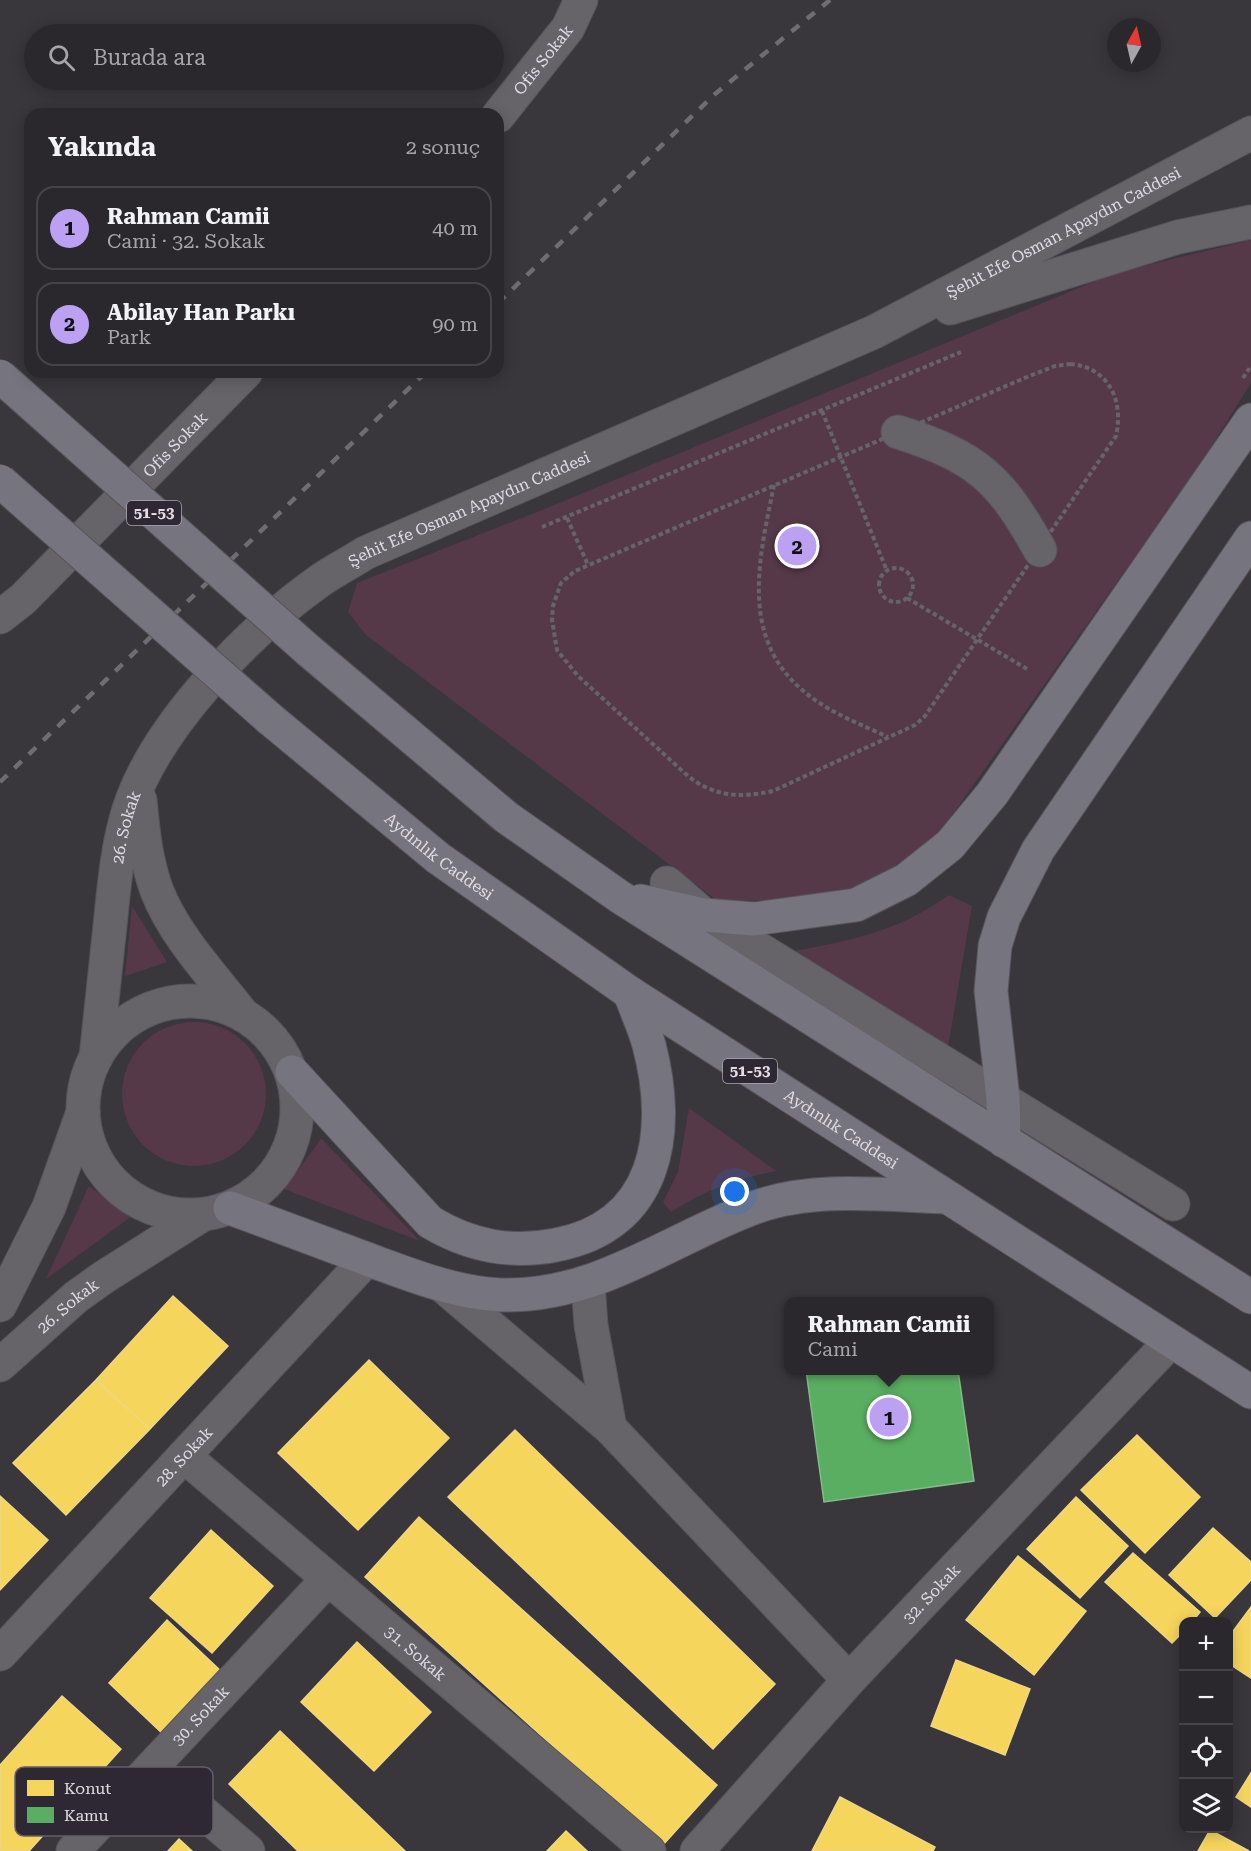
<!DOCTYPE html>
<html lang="tr">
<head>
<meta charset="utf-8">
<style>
  :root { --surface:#2b282d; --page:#333035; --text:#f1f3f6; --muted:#a6a6aa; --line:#474449; --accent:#bca0f2 }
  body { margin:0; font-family:"Roboto Serif",serif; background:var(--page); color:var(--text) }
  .controls { position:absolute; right:18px; bottom:18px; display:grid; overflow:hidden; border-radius:12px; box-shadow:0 3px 15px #0003 }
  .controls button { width:54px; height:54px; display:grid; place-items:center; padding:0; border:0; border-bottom:2px solid var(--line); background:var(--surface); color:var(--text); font:30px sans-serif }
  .compass { position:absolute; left:1107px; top:18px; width:54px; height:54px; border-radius:50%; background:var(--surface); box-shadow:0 3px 15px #0003; rotate:8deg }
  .you { position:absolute; left:735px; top:1192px; width:21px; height:21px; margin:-15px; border:4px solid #fff; border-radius:50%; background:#1a73e8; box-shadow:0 0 0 9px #1a73e833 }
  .badge { display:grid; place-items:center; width:39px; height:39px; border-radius:50%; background:var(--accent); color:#111; font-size:20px; font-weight:700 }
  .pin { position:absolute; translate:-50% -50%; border:3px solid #fff; box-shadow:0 2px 6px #0006 }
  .popup { position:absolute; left:784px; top:1297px; width:210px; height:78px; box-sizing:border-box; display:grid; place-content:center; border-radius:12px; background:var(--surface); filter:drop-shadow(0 2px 4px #0005); font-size:20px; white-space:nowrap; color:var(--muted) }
  .popup b { font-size:22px; color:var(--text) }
  .popup::after { content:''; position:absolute; left:50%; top:100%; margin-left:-12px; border:12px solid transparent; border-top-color:var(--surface) }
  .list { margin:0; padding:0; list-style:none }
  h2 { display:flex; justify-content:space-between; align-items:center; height:78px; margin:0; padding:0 24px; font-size:26px }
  h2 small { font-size:20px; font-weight:400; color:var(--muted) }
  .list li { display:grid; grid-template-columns:39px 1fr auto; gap:18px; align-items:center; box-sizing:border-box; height:84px; margin:0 12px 12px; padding:0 12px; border:2px solid var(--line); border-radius:18px }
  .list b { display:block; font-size:22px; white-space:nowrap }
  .list p { margin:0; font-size:20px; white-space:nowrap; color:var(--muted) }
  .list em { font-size:20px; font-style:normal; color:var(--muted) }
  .icon { flex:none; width:33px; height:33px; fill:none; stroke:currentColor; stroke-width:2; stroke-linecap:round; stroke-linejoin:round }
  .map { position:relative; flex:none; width:1251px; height:1851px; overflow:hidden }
  .search { position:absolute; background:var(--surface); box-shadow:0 3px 15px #0003; left:24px; top:24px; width:480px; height:66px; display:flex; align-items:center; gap:15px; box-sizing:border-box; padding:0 21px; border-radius:33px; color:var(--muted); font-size:22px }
  .panel { position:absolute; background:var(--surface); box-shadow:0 3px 15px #0003; left:24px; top:108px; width:480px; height:270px; border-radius:18px }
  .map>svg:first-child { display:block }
  .green { fill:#563948 }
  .homes { fill:#f6d55c; stroke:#efd785; stroke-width:1.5 }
  .public { fill:#5aae61; stroke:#82bc88; stroke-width:1.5 }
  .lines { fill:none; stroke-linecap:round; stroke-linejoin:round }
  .pedestrian-casing { stroke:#56545a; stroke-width:35 }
  .minor-casing { stroke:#56545a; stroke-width:35 }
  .tertiary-casing { stroke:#56545a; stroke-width:35 }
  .primary-casing { stroke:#56545a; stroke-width:35 }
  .path { stroke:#666468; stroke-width:4; stroke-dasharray:4.5 3; stroke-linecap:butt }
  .pedestrian { stroke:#666469; stroke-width:33 }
  .minor { stroke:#666469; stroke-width:33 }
  .tertiary { stroke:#666469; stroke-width:33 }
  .primary { stroke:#76747f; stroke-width:33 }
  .rail { stroke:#6f6d72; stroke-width:4.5; stroke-dasharray:10 10; stroke-linecap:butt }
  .primary-bridge-casing { stroke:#56545a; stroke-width:35; stroke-linecap:butt }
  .primary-bridge { stroke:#76747f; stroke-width:33 }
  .labels { text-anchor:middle; stroke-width:6; stroke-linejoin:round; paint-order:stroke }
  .shield { fill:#2e2835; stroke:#aba6b0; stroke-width:1.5 }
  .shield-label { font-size:15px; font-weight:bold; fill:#e0dce4 }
  .street-label { font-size:16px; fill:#e0dce4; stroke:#2e2835 }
  .key { fill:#2e2835; stroke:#635e6a; stroke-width:1.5 }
  .key-label { font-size:16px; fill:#e0dce4 }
</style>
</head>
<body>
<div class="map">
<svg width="1251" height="1851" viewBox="0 0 1251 1851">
  <rect width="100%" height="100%" fill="#39363c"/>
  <path class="green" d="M1251,240V383L1199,466L926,852L865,884L835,897L719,902L366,635L348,612L357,583L547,508L1115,273Z
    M949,895L972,906L947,1053L788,952C850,941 897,932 949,895Z
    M132,906L167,962L125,976Z
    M122 1094a72 72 0 1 1 144 0a72 72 0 1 1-144 0Z
    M689,1108L776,1171C732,1180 709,1189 671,1212L663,1202L678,1172Z
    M321,1139H322L420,1241L284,1189Z
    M89,1186L132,1216L46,1279Z"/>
  <path class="homes" d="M173,1296L228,1346L150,1429L96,1380Z
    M369,1360L449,1438L358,1530L278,1453Z
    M96,1380L150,1429L66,1515L13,1463Z
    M515,1430L775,1684L713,1749L448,1497Z
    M1137,1435L1200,1497L1145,1553L1081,1490Z
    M0,1496L48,1540L0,1590Z
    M1076,1497L1128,1546L1080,1598L1027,1549Z
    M419,1517L717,1785L663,1845L365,1577Z
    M1213,1528L1251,1562V1580L1215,1618L1169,1575Z
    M211,1530L273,1586L212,1653L150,1598Z
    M1133,1553L1200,1612L1192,1622H1184V1631L1172,1643L1105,1582Z
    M1018,1556L1086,1611L1034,1675L966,1620Z
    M1251,1607V1678L1228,1663V1638Z
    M167,1620L224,1674L165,1736L109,1683Z
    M357,1642L431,1712L374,1771L301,1702Z
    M956,1660L1030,1689L1005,1755L931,1726Z
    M62,1696L121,1749L29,1851H0V1765Z
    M280,1731L405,1851H298L229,1784Z
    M1251,1773V1807L1236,1797Z
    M840,1797L935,1847L933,1851H812Z
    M1210,1830L1249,1851H1198Z
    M566,1831L587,1851H547Z
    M179,1839L192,1851H168Z"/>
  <path class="public" d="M806,1370H958L974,1481L824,1502Z"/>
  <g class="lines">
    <g class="pedestrian-casing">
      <path id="pedestrian" d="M898,432C977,457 1000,478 1040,550
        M667,883L704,915L1173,1204"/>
    </g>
    <g class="minor-casing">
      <g id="minor">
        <path id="s1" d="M498,116L568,28L581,0"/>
        <path id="s2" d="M0,617L23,599L246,372"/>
        <path d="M588,1283L591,1325L610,1428"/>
        <path d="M444,1287L610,1428L849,1680"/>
        <path id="s3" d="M184,1456L649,1851"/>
        <path id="s4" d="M0,1654L367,1259"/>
        <path d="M151,1768L248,1851"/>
        <path id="s5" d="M73,1851L328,1579"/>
        <path id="s6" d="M697,1851L849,1680L1171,1341"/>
      </g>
    </g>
    <g class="tertiary-casing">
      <g id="tertiary">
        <path d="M950,308L1178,237L1251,222"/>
        <path d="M140,800C143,831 146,862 157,891C175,937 214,977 243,1015"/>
        <circle cx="190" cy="1108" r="107"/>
        <path id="s7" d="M96,1057C101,1013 105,970 110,926C114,887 117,847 129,809C156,726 248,632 318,582C333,571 350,563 365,553L874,332L1251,133"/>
        <path d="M0,1305L49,1207L83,1112"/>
        <path id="s8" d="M0,1365L76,1297L104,1277L202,1215"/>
      </g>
    </g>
    <g class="primary-casing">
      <g id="primary">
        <path d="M308,650L506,817L620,897L1251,1297"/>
        <path id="s9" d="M270,719L438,858L630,993L1251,1392"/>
        <path d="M641,901L704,915L754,919L856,905L906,880L950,845L992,794L1251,420"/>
        <path d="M292,1072L430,1222C470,1246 510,1254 556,1245C658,1226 672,1132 649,1045C644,1027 636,1010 630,993"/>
        <path d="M1004,1141L1003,1098L991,991L995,946L1004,917L1038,850L1251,538"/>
        <path d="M230,1208C278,1226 326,1244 375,1262C416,1277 457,1293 501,1295C597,1298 671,1238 756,1207C815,1186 885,1195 946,1197"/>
      </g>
    </g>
    <path class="path" d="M1070,364C1109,367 1124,401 1116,436L925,716L915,725L773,791C741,798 714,797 688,776L578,676L557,650L552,620L553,606L561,583L575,571L1027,377L1055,366Z
      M1243,378L1251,366
      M822,411L887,571
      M774,485C760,554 739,634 800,688C825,711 858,723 888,737
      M567,518L588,565
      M542,527L961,352
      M879 585a17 17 0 1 1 34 0a17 17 0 1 1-34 0Z
      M907,598L1027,669"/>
    <use href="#pedestrian" class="pedestrian"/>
    <use href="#minor" class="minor"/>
    <use href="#tertiary" class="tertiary"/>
    <use href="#primary" class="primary"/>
    <path class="rail" d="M498,303L715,94L830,0
      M0,782L426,372"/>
    <g class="primary-bridge-casing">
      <path id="primary-bridge" d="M0,376L308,650
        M0,481L270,719"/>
    </g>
    <use href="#primary-bridge" class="primary-bridge"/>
  </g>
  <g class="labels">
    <g class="shield">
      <rect x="127" y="501" width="54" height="24" rx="4.5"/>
      <rect x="723" y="1059" width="54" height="24" rx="4.5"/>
    </g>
    <g class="shield-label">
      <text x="154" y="518">51-53</text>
      <text x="750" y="1076">51-53</text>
    </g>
    <g class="street-label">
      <text dy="6" stroke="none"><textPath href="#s1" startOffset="72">Ofis Sokak</textPath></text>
      <text dy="6" stroke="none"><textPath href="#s7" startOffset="1374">Şehit Efe Osman Apaydın Caddesi</textPath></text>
      <text dy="6" stroke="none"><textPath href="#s2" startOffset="246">Ofis Sokak</textPath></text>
      <text dy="6" stroke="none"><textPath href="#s7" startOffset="718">Şehit Efe Osman Apaydın Caddesi</textPath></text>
      <text dy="6" stroke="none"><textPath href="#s7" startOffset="232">26. Sokak</textPath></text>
      <text dy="6" stroke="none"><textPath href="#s9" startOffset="218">Aydınlık Caddesi</textPath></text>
      <text dy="6" stroke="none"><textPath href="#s9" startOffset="704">Aydınlık Caddesi</textPath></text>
      <text dy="6" stroke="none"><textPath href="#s8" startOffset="90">26. Sokak</textPath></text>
      <text dy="6" stroke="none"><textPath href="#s4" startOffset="270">28. Sokak</textPath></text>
      <text dy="6" stroke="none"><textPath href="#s6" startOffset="348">32. Sokak</textPath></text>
      <text dy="6" stroke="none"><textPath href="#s3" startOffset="304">31. Sokak</textPath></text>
      <text dy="6" stroke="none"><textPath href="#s5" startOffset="186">30. Sokak</textPath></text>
    </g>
  </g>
  <rect x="15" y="1767" width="198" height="69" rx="9" class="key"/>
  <rect x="27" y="1780" width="27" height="16" fill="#f6d55c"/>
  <rect x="27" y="1807" width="27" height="16" fill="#5aae61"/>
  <g class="key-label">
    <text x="64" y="1794">Konut</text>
    <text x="64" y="1821">Kamu</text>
  </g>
</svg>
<div class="controls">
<button>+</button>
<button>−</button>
<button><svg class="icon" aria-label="locate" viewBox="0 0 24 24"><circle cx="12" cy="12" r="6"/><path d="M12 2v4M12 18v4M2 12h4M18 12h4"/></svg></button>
<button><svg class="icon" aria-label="layers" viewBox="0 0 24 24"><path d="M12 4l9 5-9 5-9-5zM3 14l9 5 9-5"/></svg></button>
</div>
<svg class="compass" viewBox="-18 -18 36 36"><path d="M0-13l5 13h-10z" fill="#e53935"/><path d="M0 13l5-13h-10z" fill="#a6a6aa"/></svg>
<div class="you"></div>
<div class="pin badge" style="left:889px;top:1417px">1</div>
<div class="popup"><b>Rahman Camii</b>Cami</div>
<div class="pin badge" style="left:797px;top:546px">2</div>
<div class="search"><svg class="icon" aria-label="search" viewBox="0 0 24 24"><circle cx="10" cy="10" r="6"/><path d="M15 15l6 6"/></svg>Burada ara</div>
<section class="panel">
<h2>Yakında<small>2 sonuç</small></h2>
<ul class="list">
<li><span class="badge">1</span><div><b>Rahman Camii</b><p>Cami · 32. Sokak</p></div><em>40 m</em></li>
<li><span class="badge">2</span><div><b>Abilay Han Parkı</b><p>Park</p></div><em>90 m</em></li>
</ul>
</section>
</div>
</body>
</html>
